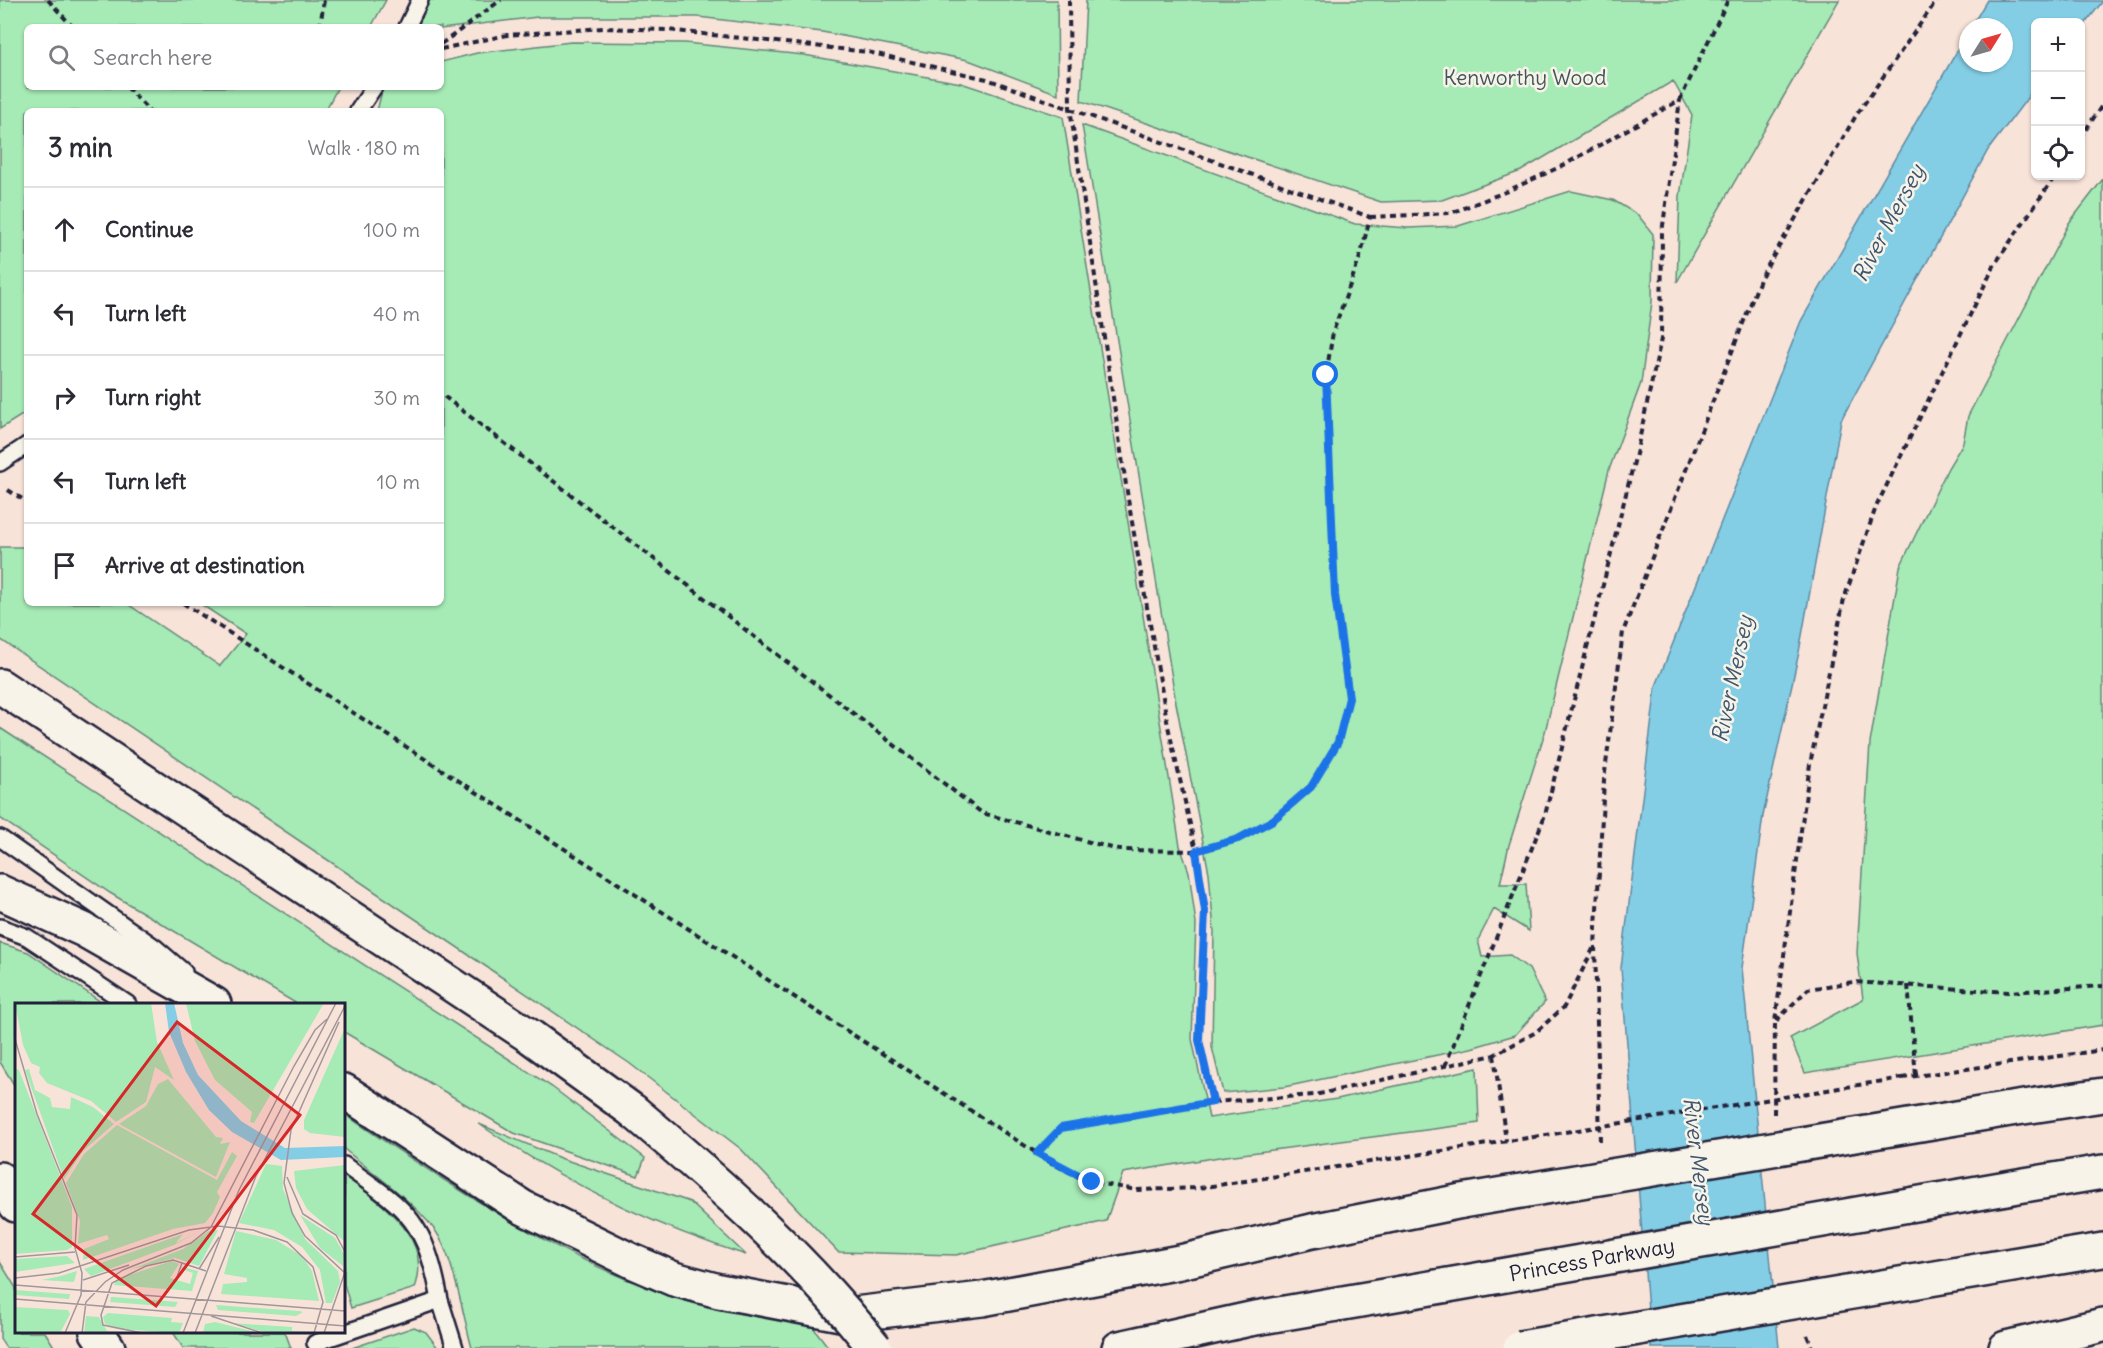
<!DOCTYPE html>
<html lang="en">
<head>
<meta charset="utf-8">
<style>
  :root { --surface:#fff; --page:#f2f2f3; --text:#2b2b33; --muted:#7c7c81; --line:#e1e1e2 }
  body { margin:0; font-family:Delius,sans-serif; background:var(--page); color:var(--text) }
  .controls { position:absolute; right:18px; top:18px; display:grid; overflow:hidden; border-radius:9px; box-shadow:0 2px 4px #0004 }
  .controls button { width:54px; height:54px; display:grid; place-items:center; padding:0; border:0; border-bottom:2px solid var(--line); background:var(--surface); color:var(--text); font:30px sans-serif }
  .compass { position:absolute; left:1959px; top:18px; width:54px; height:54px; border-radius:50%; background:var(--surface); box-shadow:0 2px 4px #0004; rotate:53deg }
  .stop { position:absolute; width:18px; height:18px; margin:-14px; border:4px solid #1a73e8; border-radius:50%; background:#fff }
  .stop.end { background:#1a73e8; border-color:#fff; box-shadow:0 2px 6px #0008 }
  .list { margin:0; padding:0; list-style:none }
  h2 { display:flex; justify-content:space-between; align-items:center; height:78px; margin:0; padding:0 24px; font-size:26px }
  h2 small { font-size:20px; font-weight:400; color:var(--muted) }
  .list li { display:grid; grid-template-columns:39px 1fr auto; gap:18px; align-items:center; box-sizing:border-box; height:84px; padding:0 24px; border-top:2px solid var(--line) }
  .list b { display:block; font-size:22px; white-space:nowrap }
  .list em { font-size:20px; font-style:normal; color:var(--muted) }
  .icon { flex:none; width:33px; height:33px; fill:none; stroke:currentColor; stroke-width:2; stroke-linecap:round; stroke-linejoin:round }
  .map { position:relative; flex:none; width:2103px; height:1348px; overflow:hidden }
  .search { position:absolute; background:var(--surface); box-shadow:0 2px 4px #0004; left:24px; top:24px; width:420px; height:66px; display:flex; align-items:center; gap:15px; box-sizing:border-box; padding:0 21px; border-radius:9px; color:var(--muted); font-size:22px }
  .panel { position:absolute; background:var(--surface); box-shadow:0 2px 4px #0004; left:24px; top:108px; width:420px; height:498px; border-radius:9px }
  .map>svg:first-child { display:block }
  .green { fill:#a6eab5; stroke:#648678; stroke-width:1.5 }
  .water { fill:#84cee5; stroke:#5d89a1; stroke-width:1.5 }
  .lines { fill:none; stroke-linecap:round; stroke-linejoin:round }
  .lane-casing { stroke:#22223b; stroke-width:20 }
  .highway-casing { stroke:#22223b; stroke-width:38 }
  .path { stroke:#22223b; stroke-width:4; stroke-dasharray:6 4.5; stroke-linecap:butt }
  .lane { stroke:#f7f3e8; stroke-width:15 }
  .highway { stroke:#f7f3e8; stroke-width:33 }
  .highway-bridge-casing { stroke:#22223b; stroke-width:38; stroke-linecap:butt }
  .path-bridge { stroke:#22223b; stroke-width:4; stroke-dasharray:6 4.5; stroke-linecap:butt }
  .highway-bridge { stroke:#f7f3e8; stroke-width:33 }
  .route { stroke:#1a73e8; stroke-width:8 }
  .labels { text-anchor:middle; stroke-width:5; stroke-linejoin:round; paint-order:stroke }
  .park-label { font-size:21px; fill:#43545a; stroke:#f7f3e8 }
  .street-label { font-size:21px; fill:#22223b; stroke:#f7f3e8 }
  .water-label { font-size:22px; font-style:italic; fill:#3f566e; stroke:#f7f3e8 }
  .inset-road { fill:none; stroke:#a2969a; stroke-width:1.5 }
  .view { fill:#d62828; fill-opacity:0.15; stroke:#d62828; stroke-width:3 }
  .inset-edge { fill:none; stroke:#22223b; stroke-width:3 }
</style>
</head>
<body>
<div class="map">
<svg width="2103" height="1348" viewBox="0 0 2103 1348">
  <rect width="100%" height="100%" fill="#f8e3d9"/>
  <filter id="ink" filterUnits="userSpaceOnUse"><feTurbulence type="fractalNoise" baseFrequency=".0167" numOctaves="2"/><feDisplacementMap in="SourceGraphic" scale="12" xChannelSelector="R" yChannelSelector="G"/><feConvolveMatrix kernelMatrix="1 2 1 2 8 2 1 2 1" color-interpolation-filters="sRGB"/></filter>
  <g filter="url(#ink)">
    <path class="green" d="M0,0H386L371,27H27V87H338L325,111H27V412L0,429Z
      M416,0H1057L1058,94L968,60L822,32L698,17H538L441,29V27H404Z
      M1086,0H1839L1677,282L1680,196L1692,115L1673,81L1521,171L1442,200L1381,202L1081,101Z
      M571,42L685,43L804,55L961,83L1063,117L1180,846L1189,872L1196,924L1192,1039L1209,1118L1337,1099L1477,1068L1479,1123L1219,1157L1123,1173L1106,1221L956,1255L838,1252L741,1149L629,1063L0,639V547H27V603H126L220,666L246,634L199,603H441V111H377L383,87H441V62L477,53Z
      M1082,125L1355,224L1408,228L1458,226L1571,191L1613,200L1638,215L1653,234L1652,302L1641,383L1609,470L1545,732L1509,845L1500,884H1526L1529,931L1494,909L1478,940L1482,957L1510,955L1529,969L1545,1002L1515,1035L1471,1048L1284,1087L1223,1093L1212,1047L1214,931L1209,873L1176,703Z
      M2103,179V1025L1805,1073L1790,1038L1863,999L1857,953L1870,743L1900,567L1948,468L1963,443L1968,416L2069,223Z
      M0,728L552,1087L645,1158L638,1176L514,1133L344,1032V1004H297L110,893L0,818Z
      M0,943L28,952L104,1004H16V1088L0,1062Z
      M344,1114C447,1183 563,1263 683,1300C723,1313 767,1318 809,1322L829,1348H472C463,1316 453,1253 434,1229C410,1198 374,1174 344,1149Z
      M479,1124L560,1158L690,1202L746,1255C650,1225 562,1181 479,1124Z
      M344,1174C378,1203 434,1235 415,1288L351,1308L344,1284Z
      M0,1262L16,1288V1332H45L55,1348H6L0,1339Z
      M414,1327L426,1332L438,1348H352Z
      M173,1332H285L291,1348H183Z"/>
    <path class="water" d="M1987,0L2103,1L2081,29L2080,22H2036L2035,88L1988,150L1841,420L1799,652L1763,816L1742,968L1779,1348H1651L1621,968L1656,686L1801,321L1968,32V63H2004V27H1971Z"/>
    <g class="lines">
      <g class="lane-casing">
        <path id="lane" d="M407,27L420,0
          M358,111L374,87
          M0,463L27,445
          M0,838L156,948L184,972
          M0,927L27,937L128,1004
          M344,1165C408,1210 425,1220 440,1300
          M315,1343L440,1300L455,1348"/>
      </g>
      <g class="highway-casing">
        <path id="highway" d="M0,686L531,1037L633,1111
          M0,892L84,930L214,1004
          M344,1091L522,1207L632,1261L674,1279L719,1291L846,1315L982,1299L1180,1262L1312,1231L1462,1201
          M2004,1110L2103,1095
          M0,1179L16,1205
          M2024,1185L2103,1172
          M2042,1260L2103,1250
          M97,1332L108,1348
          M1119,1348L1250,1319L1448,1285
          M2006,1348L2103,1325"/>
      </g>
      <path class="path" d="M48,0L73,27
        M1069,0L1070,108L1129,505L1168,726L1196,851L1205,911L1199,1040L1213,1102
        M320,27L324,0
        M441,44L501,0
        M441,49L507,35L603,28L667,30L868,52L987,79L1370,217L1361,254L1333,332L1326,375L1335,595L1349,698L1338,742L1311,787L1273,820L1238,839L1196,851L1119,850L982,813L441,394
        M127,87L149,111
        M2080,138L2103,104
        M1370,217L1451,213L1505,192L1564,165L1680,100L1728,0
        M8,490L27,502
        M183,603L1052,1163L1091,1182L1137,1190L1199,1188L1534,1137
        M1908,985L1916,1076
        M1776,1021L1808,989L1853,982L2009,992L2103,986
        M1494,1055L1506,1141
        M1445,1066L1545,815L1637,450L1661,339L1662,233L1680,100
        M1902,1078L2103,1050
        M1774,1114L1775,1022L1810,764L1844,599L1876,507L1995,264L2055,176
        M1600,1141L1595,946L1604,780L1623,632L1761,277L1857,114L1937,0
        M1037,1153L1061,1128L1213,1102L1315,1095L1494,1055L1536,1032L1564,1007L1594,947
        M1807,1335L1812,1348"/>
      <use href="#lane" class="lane"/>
      <use href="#highway" class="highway"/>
      <g class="highway-bridge-casing">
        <path id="highway-bridge" d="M633,1111C720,1184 805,1259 875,1348
          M1462,1201L2004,1110
          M1448,1285L2024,1185
          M1520,1348L2042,1260"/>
      </g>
      <path class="path-bridge" d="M1534,1137L1902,1078"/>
      <use href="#highway-bridge" class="highway-bridge"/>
    </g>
  </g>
  <g class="lines" filter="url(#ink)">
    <path class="route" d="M1092,1182L1037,1153L1061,1128L1213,1102L1199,1040L1205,911L1196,851L1238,839L1273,820L1311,787L1338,742L1349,698L1335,595L1326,375"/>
  </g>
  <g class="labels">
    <g class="park-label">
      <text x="1525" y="85">Kenworthy Wood</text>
    </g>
    <g class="street-label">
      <text transform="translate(1592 1260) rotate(-10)" y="7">Princess Parkway</text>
    </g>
    <g class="water-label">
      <text transform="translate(1888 223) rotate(-62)" y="8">River Mersey</text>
      <text transform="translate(1732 679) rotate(-78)" y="8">River Mersey</text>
      <text transform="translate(1699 1161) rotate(83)" y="8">River Mersey</text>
    </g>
  </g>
  <g transform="translate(15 1003)">
    <rect width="330" height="330" fill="#f8e3d9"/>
    <path d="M0,0H136L142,39L159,77L140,64L131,99L101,119L76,98L32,80L24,70L25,64L16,60L8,42ZM171,0H309L239,120L235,119L237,109L200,77L180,38ZM330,25V134L295,130L289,126V117ZM0,66L4,67L57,204V244L52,247L0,251ZM14,66L20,87L35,95L37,104L55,106L56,94L78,104L99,121L68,148L49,176L10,67ZM153,76L201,134L208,135L205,141L215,139L201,174L104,121L131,103L143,81ZM102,122L202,177L217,149L222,153L202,189L205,194L198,210L190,220L158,226L68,257L69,246L94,236L92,232L63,241L65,218L51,180L69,151ZM251,161L267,163L268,186L290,236L323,268L325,279L317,300H311L305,267L287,244L259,227L224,220ZM330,162V239L292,206L281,185L279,168ZM285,212L320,235L329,251L328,263L305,245ZM203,227L184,263L160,255L114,267L168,246L194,228ZM221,228L261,237L287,253L297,268L304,298L206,291L208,281L232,279V275L209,271ZM183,229L159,242L76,273L69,266L168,231L161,240ZM52,253L60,260L0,269V256ZM157,258L164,261L155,275L175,281L178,270L169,267L164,274L167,264L183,268L177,288L99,282L102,276ZM62,268L59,279L27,277L46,273ZM0,287L53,291H55L54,296L0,292ZM96,294H98L163,299L160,304L95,299ZM201,302L284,308L288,309L281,313L203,307ZM0,304L53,307L55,311L45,330H4L0,328ZM93,310L157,315L156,319L168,320L164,330L102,326L90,321L88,314ZM71,313L84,314L92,328L113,330H69ZM200,319L244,330H188L190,321ZM216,320L277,324V328L295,329L253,330Z" fill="#a6eab5"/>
    <path d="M150,0H159L168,40L183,72L226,118L270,145L330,143V154L266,157L217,129L194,107L171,69L154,29Z" fill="#84cee5"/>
    <path class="inset-road" d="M324,19L276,127L269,180L277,210L290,233L330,270M0,36L22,111L62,212L60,245L67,270L66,292L50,330M272,174L288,211L321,232L330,249M0,254L60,249M184,266L204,234M162,274L167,260L191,268M0,275L44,270L174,227L203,223L238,227L272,239L298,264L308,299L299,330M68,277L114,262M0,282L330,308M0,296L330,323M196,313L247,330M67,330L71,299L90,279L108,267L176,240L196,224L279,63L300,27L312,16M127,330L88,322L86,312L97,280L131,263L158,257L167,260M168,330L224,187L321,0M180,330L241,173L330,3M309,330L330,269"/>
    <path class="view" d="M162,19L285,112L141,303L18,211Z"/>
    <rect width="330" height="330" class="inset-edge"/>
  </g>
</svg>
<div class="controls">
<button>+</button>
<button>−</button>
<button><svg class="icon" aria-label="locate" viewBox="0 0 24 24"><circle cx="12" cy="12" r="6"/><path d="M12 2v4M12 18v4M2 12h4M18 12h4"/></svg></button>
</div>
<svg class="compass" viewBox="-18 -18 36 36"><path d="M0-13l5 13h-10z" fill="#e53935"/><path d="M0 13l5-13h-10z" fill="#7c7c81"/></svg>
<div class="stop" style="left:1326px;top:375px"></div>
<div class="stop end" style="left:1092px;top:1182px"></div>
<div class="search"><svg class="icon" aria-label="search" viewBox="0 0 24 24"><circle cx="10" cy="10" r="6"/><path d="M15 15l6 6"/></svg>Search here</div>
<section class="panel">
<h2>3 min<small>Walk · 180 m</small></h2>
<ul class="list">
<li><svg class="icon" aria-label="ahead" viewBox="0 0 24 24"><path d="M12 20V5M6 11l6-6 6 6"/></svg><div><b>Continue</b></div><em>100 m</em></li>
<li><svg class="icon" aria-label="left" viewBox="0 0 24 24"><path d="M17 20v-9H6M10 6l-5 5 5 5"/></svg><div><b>Turn left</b></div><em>40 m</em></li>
<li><svg class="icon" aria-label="right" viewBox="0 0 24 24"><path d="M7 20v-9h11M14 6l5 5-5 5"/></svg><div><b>Turn right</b></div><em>30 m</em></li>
<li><svg class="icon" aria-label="left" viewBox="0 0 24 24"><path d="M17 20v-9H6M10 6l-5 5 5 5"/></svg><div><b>Turn left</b></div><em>10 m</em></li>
<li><svg class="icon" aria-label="arrive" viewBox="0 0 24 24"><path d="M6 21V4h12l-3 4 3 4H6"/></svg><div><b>Arrive at destination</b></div></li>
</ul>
</section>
</div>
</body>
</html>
